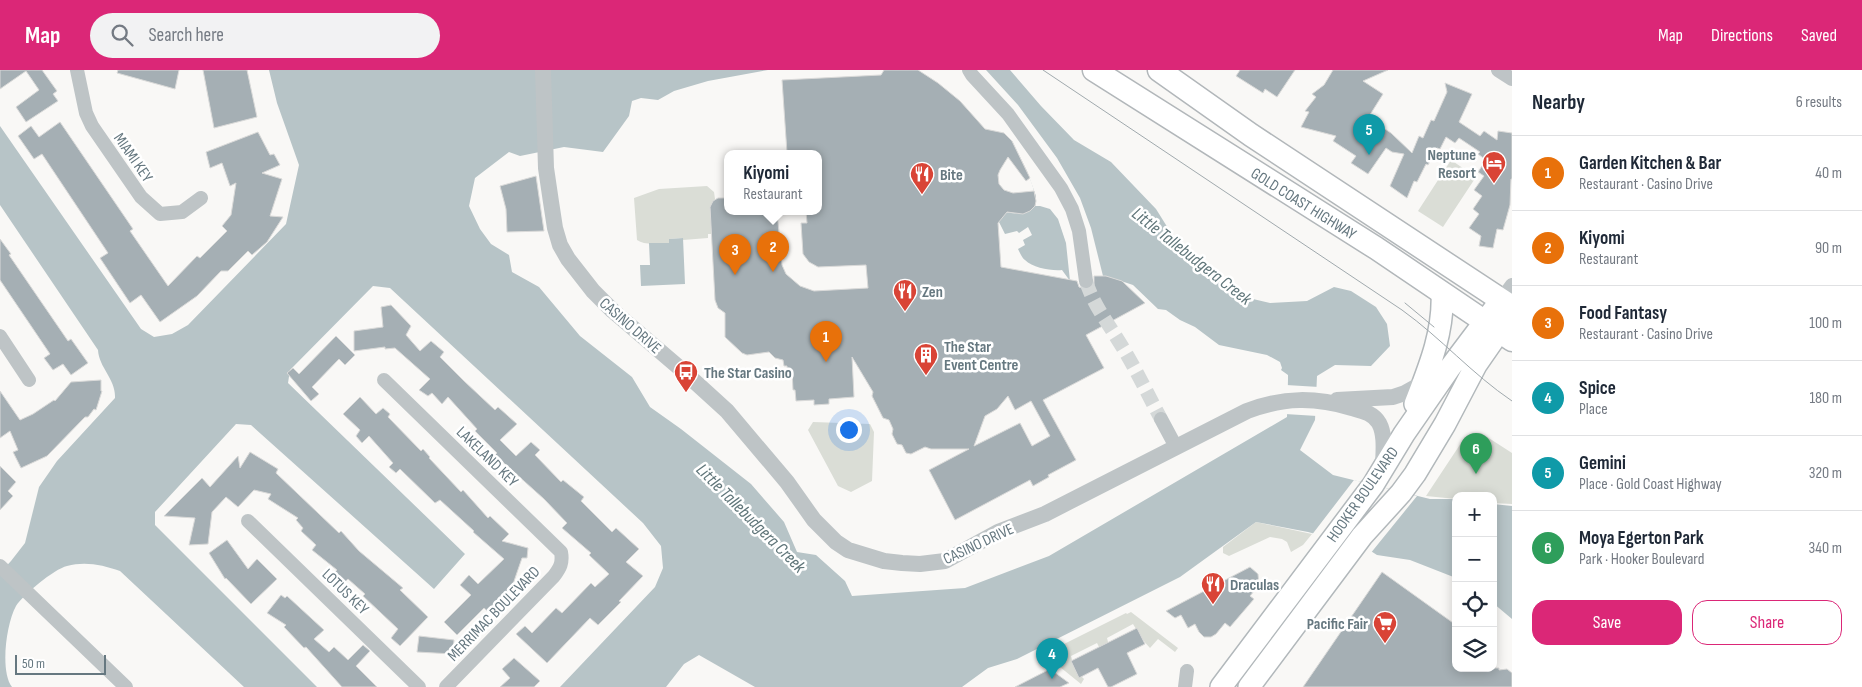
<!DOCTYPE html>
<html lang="en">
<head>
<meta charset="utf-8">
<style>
  :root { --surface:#fff; --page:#f2f2f3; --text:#1f2937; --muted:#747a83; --line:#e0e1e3; --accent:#db2777 }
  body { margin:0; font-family:"Sofia Sans Condensed",sans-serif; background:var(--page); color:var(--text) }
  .controls { position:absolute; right:15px; bottom:15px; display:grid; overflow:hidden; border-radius:10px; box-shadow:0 2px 12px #0003 }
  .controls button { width:45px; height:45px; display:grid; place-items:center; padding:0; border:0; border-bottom:1px solid var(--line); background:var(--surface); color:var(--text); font:25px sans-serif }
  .scale { position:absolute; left:15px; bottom:12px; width:91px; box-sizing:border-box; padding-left:5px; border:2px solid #667880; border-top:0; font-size:14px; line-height:18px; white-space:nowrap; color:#667880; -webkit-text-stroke:4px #fff; paint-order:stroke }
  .you { position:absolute; left:848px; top:359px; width:18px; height:18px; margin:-12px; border:4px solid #fff; border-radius:50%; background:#1a73e8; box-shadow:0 0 0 8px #1a73e833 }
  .badge { display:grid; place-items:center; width:32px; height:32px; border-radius:50%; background:var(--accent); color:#fff; font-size:16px; font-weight:700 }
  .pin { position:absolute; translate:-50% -41px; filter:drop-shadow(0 1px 2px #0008) }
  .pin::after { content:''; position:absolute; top:26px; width:18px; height:15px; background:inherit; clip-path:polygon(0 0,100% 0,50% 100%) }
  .popup { position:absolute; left:724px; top:80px; width:98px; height:65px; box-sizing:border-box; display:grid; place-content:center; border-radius:10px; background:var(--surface); filter:drop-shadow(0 1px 4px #0005); font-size:16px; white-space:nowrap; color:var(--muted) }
  .popup b { font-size:19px; color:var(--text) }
  .popup::after { content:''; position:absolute; left:50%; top:100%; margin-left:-10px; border:10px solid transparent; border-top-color:var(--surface) }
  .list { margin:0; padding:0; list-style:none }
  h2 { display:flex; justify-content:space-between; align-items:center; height:65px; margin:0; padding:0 20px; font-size:21px }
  h2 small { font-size:16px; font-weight:400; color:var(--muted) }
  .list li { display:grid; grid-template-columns:32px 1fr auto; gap:15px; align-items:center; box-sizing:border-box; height:75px; padding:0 20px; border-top:1px solid var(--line) }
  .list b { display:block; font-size:19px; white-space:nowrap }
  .list p { margin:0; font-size:16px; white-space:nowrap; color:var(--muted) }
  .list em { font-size:16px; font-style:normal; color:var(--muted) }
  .actions { display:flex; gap:10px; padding:15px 20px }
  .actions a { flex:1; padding:11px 0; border:1px solid var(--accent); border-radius:15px; text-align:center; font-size:18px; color:var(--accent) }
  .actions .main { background:var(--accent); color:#fff }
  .icon { flex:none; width:28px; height:28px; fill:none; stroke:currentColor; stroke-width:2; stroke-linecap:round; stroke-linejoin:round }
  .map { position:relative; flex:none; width:1512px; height:617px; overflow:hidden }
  header { display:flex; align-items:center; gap:30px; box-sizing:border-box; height:70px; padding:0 25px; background:var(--accent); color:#fff }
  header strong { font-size:24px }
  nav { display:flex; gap:28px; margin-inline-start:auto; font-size:18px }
  .search { width:350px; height:45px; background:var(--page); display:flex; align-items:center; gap:12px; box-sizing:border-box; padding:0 18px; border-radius:28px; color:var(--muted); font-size:19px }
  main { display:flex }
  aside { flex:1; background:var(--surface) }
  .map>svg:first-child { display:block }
  .green { fill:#daddd6 }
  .water { fill:#b7c4c7 }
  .pier { fill:#f9f8f6 }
  .building { fill:#a5afb4; stroke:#dadad9; fill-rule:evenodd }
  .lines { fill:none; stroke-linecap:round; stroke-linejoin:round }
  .minor-tunnel { stroke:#d4d8d8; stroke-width:14; stroke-dasharray:14 7; stroke-linecap:butt }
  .primary-casing { stroke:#b2b8bb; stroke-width:24 }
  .trunk-casing { stroke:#b2b7ba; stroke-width:25 }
  .minor { stroke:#bec4c6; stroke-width:14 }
  .tertiary { stroke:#bec4c6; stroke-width:16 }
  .primary { stroke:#fff; stroke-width:21 }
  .trunk { stroke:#fff; stroke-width:22 }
  .tram { stroke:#a0a9ad; stroke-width:1 }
  .labels { text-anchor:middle; stroke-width:5; stroke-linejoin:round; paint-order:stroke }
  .poi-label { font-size:16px; font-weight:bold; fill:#667880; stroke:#fff; text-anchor:start }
  .street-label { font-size:16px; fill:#667880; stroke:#fff }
  .water-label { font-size:18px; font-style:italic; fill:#60767a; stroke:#fff }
</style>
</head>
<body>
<header>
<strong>Map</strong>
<div class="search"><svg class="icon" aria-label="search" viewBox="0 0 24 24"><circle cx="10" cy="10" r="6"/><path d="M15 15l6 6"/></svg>Search here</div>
<nav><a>Map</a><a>Directions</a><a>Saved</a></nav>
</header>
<main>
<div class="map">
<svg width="1512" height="617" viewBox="0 0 1512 617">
  <rect width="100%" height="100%" fill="#f9f8f6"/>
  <path class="green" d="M1451,90L1476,107L1443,157L1418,141Z
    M707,116L714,122L715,129L710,137L712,164H708V168L683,170L682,168L669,169V173C659,173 645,176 637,170L634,128L659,119Z
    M813,352L870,354L874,362L872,411L851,422L838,416L808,360Z
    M1481,363L1512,383V434L1493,433V426H1456V429L1426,426L1465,367Z
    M1256,452L1312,464L1303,475L1291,482L1287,472L1282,469L1270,467L1229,486L1223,483V477Z
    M1131,542L1178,578L1175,582L1158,569L1150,578C1143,571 1138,562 1133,554L1107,568L1108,572L1115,588L1099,577L1097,573L1071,586L1072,590L1071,591L1079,607H1082L1084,609L1081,614L1044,584L1126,543L1127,544Z"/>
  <path class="water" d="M269,0H768L708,11L674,21L658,30L641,28L632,31L629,46L603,82L564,77L520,86L509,82L475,108L469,136L480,159L491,174L509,185L512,202L539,217L580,266L632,307L650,337L681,359L751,414L784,452L797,482L816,485L845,511L852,526L965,518L1049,486L1287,347L1288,309V305L1281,300L1282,298L1280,292L1267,285L1219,275L1195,257L1180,250L1166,240L1158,239L1133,215L1106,206H1091L1070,211L1062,200C1051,201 1033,198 1025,190C1022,188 1020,183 1018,179L1025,175L1023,170L1032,165L1028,157L1019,163L1017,161L1005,164L998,150L1004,142C1048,150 1036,121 1024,95C1019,85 1015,72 1007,65C1005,63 1002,62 1000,60C995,55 993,46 988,41C976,26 960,13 947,0H1010L1041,36L1074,70L1111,92L1156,139L1181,179L1205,203L1253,229L1270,233L1307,231L1334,217L1351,221L1376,237L1387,254L1390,276L1371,296L1335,295L1317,306L1315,350L1300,380L1333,405L1430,429H1456V508L1410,490L1377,485L1366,478L1308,462L1256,452L1180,507L1017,589L988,598L962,617H755L699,585L684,594L666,617H560L655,517L663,498L661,476L643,453L390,218L373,216L290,300L288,313L465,484L434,519L251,355L236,354L155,442V455L317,617H244L120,501C103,495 85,491 67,496C54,499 23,525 16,536C6,554 0,602 12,617H0V503L11,491L25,473L39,417L57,391L115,328C116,309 99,298 98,280L0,135V56L141,259L154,267L172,264L188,255L286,154L299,95L277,33Z
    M683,168L685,214L641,216L640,195H650L649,173H669V169Z
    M1493,434L1512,436V549L1493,533Z"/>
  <path class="pier" d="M944,0H986L1018,35L1057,88L1080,128L1091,158L1103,206H1091L1090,212L1070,211L1066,173L1058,149L1050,139L1040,136H1035L1036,126L1027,101L1012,71L1004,63L998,61L995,55L977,32Z
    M1286,315L1319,317L1317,346L1285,344Z
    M1354,410L1417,426L1370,484L1365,481L1311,466Z"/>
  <path class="building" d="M0,0H42L57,21L53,24L58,31L26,52L16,37L39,20L26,1L0,19Z
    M118,0H179L175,19L117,3Z
    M203,0H247L257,47L214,58Z
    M884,0H918L938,13L960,31L985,59L1004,63L1012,71L1030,108L1026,111L1008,87L1000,100L998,105L999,114L1004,120L1013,123L1034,121L1036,131L1035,136L1030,141L1023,144L1007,142L998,153L1001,197L1077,211L1079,217L1087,220L1094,215V206H1106L1122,211L1145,233L1086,265L1104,298L1043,330L1076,390L1048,405L1049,407L1033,416L1030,410L955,450L929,400L969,379H931L925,377L911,384L906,383L902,375L897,374L892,364L893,359L889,350L883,348L872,326L873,322L852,287L854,327L829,329V334L814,335V330L796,331L795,320H793L792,300H787V296H784L783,290L775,288L769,282L747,285L742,283L725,267V243L718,238L715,230L710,137L713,131L718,128H728V141H777L782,195L786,204L800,216L814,221L868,218L866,195L818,197L809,192L803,184L801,153H807L806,141H818V83H787L782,10L881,5ZM1008,326L1015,340L1031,331L1050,366L1032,376L1020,353L974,376L985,346L997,339Z
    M1240,0H1295L1277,27L1265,19L1263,23L1236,6Z
    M1333,0H1388L1363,11L1383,24L1368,48L1391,63L1412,83L1419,66L1423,68L1431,50L1434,51L1447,22L1445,13L1472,24L1459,52L1480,66L1484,61L1497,70L1498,61L1512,63V109H1511L1510,135L1503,160L1497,159L1493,178L1479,176L1481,166L1469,158L1479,144L1473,139L1482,126L1474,120L1484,106L1478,102L1486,90L1478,84L1480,82L1459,68L1455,73L1446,67L1440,79L1437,78L1428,95L1426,94L1417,112L1414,111L1407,128L1390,116L1404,84L1392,82L1386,78L1368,104L1351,93L1356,86L1333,71L1336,66L1301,57L1309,42L1305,41L1316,27L1312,24L1324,15Z
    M60,52L133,159L130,161L168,216L197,186L200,188L227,161L222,156L231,145L236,113L230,116L222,93L210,98L206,82L258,62L270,85L274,84L280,95L262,103L282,109L270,146L283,147L267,172L252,185L248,181L228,201H221L197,226L160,252L141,225L130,233L100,188L108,183L42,84L34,89L18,66L31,56L39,67Z
    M536,106L544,161L507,162L506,139L500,116Z
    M0,169L11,184L9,185L68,271L71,269L88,293L71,305L63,294L53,300L44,288L50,284L0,210Z
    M391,235L411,256L406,265L420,281L431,271L444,282L440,287L464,311L495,340L498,337L517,354L500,370L516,386L531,372L540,380L535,385L561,412L563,410L584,427L581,431L612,462L616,458L639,479L626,492L643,506L619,531L621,532L598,555L590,548L547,593L516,564L525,556L532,563L556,538L562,543L591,513L595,517L609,504L589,485L591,483L562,458L567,453L544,429L495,385L497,383L475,361L477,359L448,327L442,334L432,323L428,326L419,320L430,309L395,278L385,279V277L354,281V261L383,257L381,237Z
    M336,266L355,285L345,295L339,289L312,317L319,324L311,331L287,303L293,298L299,304Z
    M101,310V321H102L96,340L94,339L88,347H85L47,386L21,398L13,382L18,380L10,361L0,368V321L20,350L33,344L54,330L55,331L71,312Z
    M360,327L376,344L383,338L390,344L388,347L421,381L423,379L430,387L429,388L461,422L463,420L488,448L490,446L509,464L502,471L528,478L527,488H522L512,517L499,531L505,536L494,547L484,538L457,565L444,552L471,525L460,515L469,505L478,514L504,489L473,462L474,461L440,430L435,433L400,399L396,403L389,397L393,393L369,366L362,373L356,366L360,360L343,344Z
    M250,382L278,399L276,403L339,463L341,461L359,481L403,518L400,520L428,547L400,576L391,568L398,559L363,526L365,524L348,509L338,518L328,508L337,500L312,480L316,475L301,461L303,458L296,450L298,448L268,429L271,424L254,420L238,437L226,427L212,442L208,474L189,475L195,448L164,446L202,408L210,417L238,386L240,398Z
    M0,396L16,412L8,421L13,426L0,440Z
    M227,470L248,499L257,489L277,509L251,534L226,508L225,509L209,483Z
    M1250,497L1258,504L1259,515L1250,526L1254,529L1230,557L1225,553L1216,564L1211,567H1204L1199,562L1195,554L1188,558L1181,545L1175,548L1166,541Z
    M1382,502L1456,555V598H1499V600L1507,599L1512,603V617H1303Z
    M281,525L285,528L287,526L324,560L314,569L329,582L334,577L348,590L363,575L370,581L356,596L377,617H342L306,577L304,578L284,557L286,555L267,543Z
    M1137,558L1145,574L1127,583L1137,604L1111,617H1108L1098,598L1079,608L1071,591Z
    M419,566L454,570L453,584L417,582Z
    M514,588L540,611L534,617H500L510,608L502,599Z
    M1050,599L1069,613L1060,617H1015Z"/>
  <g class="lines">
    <path class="minor-tunnel" d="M1086,211C1093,234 1106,250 1118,270C1134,295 1147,323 1161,349"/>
    <g class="primary-casing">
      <path id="primary" d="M1415,334C1429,298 1444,262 1442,223
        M1221,617L1373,415L1404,364L1449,299L1501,230
        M1249,617L1362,466L1401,423L1415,404L1445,354L1476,295L1512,243"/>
    </g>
    <g class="trunk-casing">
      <path id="trunk" d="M1094,0L1376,178L1512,270
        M1159,0L1251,65L1512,237"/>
    </g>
    <path class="minor" d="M77,0L86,43L92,56L141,127L160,144L182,142L201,128
      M969,0L972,5L1008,44L1061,118L1072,139L1079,161L1086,211
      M1498,0L1512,9
      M1501,230L1512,215
      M0,266L29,310
      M384,310L561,482C563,493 560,498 554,506L446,617
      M1161,349L1176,377
      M248,451L419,617
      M0,496L126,617
      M1185,617L1187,601"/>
    <path class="tertiary" d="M543,0L546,98L551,132L555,158L560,175L568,189L593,221L613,241L682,300L727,341L787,412L814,450L836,472L848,480L884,491L902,493L920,494L945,491L998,462L1045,444L1247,341C1284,327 1315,327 1352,338C1363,341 1373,343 1379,353C1386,366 1383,384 1383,399
      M1337,330L1393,327L1405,323L1423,313"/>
    <use href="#primary" class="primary"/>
    <use href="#trunk" class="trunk"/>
    <path class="tram" d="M1043,0L1402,240C1441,268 1472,304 1512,331
      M1405,233L1434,257"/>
  </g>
  <defs>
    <g id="hotel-pin" transform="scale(1.25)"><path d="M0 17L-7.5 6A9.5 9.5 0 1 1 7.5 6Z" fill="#d94436" stroke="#fff"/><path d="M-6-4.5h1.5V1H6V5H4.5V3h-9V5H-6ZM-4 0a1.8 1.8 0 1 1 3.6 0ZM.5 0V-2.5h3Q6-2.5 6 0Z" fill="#fff"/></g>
    <g id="restaurant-pin" transform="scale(1.25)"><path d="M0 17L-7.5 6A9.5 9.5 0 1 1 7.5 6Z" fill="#d94436" stroke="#fff"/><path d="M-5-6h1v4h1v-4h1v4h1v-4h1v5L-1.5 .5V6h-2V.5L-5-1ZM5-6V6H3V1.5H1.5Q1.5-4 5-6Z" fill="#fff"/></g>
    <g id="building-pin" transform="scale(1.25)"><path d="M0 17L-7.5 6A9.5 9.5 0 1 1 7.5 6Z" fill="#d94436" stroke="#fff"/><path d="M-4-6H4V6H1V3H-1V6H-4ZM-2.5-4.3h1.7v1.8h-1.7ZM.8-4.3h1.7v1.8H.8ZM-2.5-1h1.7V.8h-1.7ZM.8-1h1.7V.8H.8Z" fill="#fff"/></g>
    <g id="bus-pin" transform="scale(1.25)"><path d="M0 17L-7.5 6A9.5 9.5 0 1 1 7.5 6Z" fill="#d94436" stroke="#fff"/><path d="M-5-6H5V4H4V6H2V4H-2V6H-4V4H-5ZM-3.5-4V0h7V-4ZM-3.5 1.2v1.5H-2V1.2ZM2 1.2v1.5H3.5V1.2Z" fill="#fff"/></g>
    <g id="supermarket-pin" transform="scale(1.25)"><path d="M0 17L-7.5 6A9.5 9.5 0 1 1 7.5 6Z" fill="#d94436" stroke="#fff"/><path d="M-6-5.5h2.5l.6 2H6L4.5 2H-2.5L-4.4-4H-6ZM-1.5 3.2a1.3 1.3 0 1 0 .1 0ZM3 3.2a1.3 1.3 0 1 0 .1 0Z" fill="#fff"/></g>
  </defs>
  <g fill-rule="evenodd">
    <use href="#hotel-pin" x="1494" y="93"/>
    <use href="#restaurant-pin" x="922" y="104"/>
    <use href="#restaurant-pin" x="905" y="221"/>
    <use href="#building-pin" x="926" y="285"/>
    <use href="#bus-pin" x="686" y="302"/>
    <use href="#restaurant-pin" x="1213" y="514"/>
    <use href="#supermarket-pin" x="1385" y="553"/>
  </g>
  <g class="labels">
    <g class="poi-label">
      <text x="1476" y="90" text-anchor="end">Neptune<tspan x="1476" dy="18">Resort</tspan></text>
      <text x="940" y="110">Bite</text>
      <text x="922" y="227">Zen</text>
      <text x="944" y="282">The Star<tspan x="944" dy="18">Event Centre</tspan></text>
      <text x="704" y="308">The Star Casino</text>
      <text x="1230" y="520">Draculas</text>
      <text x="1368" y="559" text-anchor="end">Pacific Fair</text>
    </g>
    <g class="street-label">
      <text transform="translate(134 87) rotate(55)" y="6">MIAMI KEY</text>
      <text transform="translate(1304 133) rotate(32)" y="6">GOLD COAST HIGHWAY</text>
      <text transform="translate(631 255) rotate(41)" y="6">CASINO DRIVE</text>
      <text transform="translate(488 386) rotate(44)" y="6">LAKELAND KEY</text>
      <text transform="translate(1362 424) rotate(-55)" y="6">HOOKER BOULEVARD</text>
      <text transform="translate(978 473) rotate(-25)" y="6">CASINO DRIVE</text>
      <text transform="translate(346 521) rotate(44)" y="6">LOTUS KEY</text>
      <text transform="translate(493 543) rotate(-46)" y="6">MERRIMAC BOULEVARD</text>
    </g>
    <g class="water-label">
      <text transform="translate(1192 186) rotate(38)" y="6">Little Tallebudgera Creek</text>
      <text transform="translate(751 448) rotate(45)" y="6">Little Tallebudgera Creek</text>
    </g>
  </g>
</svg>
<div class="controls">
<button>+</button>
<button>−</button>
<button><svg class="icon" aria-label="locate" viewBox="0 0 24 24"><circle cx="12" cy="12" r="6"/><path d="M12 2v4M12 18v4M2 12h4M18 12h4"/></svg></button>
<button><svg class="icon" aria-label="layers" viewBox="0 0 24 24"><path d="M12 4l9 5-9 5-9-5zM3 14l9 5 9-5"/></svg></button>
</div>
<div class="scale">50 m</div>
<div class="you"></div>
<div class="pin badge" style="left:826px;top:292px;background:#e8710a">1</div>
<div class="pin badge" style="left:773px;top:202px;background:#e8710a">2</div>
<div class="popup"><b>Kiyomi</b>Restaurant</div>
<div class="pin badge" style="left:735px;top:205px;background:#e8710a">3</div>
<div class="pin badge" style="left:1052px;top:609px;background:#0f9aa8">4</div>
<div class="pin badge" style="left:1369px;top:85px;background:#0f9aa8">5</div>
<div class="pin badge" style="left:1476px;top:404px;background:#2e9e5b">6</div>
</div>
<aside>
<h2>Nearby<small>6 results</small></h2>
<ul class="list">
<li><span class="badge" style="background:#e8710a">1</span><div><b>Garden Kitchen &amp; Bar</b><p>Restaurant · Casino Drive</p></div><em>40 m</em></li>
<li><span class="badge" style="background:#e8710a">2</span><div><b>Kiyomi</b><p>Restaurant</p></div><em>90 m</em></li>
<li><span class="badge" style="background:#e8710a">3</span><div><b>Food Fantasy</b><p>Restaurant · Casino Drive</p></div><em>100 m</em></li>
<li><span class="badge" style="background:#0f9aa8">4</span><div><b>Spice</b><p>Place</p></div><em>180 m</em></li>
<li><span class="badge" style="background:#0f9aa8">5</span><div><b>Gemini</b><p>Place · Gold Coast Highway</p></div><em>320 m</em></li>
<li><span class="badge" style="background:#2e9e5b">6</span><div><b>Moya Egerton Park</b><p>Park · Hooker Boulevard</p></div><em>340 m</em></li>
</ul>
<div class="actions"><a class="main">Save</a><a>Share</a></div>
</aside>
</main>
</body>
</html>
